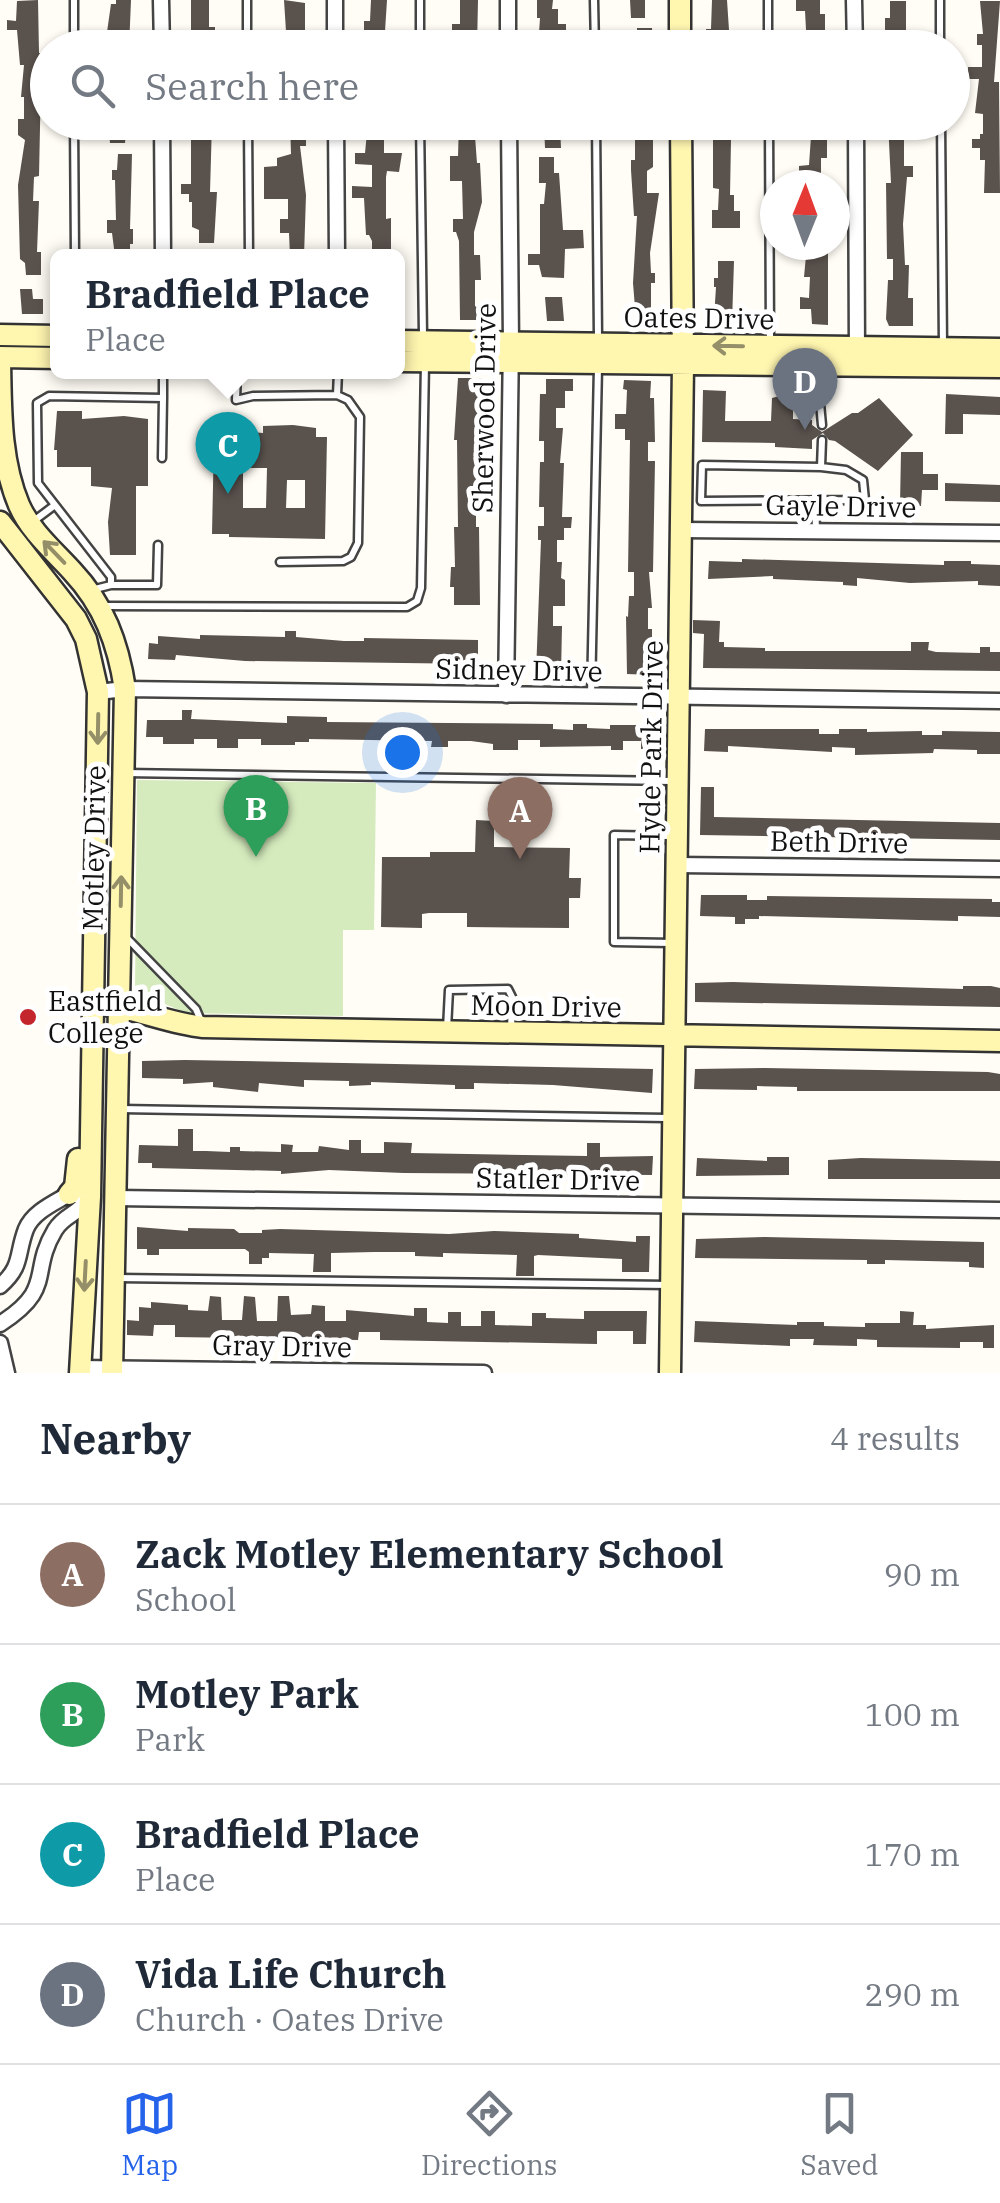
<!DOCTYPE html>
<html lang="en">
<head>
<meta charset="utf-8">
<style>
  :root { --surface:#fff; --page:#f6f6f7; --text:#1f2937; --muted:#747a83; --line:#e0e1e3; --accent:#2563eb }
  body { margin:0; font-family:"IBM Plex Serif",serif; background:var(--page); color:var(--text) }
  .compass { position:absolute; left:760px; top:170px; width:90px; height:90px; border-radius:50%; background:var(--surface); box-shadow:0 2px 8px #0004; rotate:1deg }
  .you { position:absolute; left:402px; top:752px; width:35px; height:35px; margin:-25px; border:8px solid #fff; border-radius:50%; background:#1a73e8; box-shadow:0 0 0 15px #1a73e833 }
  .badge { display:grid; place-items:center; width:65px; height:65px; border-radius:50%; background:var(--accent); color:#fff; font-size:32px; font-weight:700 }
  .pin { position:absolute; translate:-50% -82px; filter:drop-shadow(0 2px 5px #0008) }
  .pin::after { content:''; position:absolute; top:52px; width:35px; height:30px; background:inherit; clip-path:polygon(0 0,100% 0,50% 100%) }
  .popup { position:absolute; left:50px; top:249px; width:355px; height:130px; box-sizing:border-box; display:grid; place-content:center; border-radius:15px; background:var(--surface); filter:drop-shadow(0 2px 8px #0005); font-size:32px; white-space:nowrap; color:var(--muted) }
  .popup b { font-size:38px; color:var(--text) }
  .popup::after { content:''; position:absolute; left:50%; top:100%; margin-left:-20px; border:20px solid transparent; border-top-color:var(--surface) }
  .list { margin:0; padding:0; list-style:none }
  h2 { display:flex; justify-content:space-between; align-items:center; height:130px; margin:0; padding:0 40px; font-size:42px }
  h2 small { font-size:32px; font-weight:400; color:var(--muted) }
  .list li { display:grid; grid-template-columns:65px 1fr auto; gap:30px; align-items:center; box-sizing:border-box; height:140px; padding:0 40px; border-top:2px solid var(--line) }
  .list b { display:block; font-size:38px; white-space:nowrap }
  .list p { margin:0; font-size:32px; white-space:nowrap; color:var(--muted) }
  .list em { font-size:32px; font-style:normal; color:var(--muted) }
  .icon { flex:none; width:55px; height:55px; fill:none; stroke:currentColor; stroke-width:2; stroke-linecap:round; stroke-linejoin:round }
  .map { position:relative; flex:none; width:1000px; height:1373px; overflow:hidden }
  .search { position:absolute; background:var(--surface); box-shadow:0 2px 8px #0004; left:30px; right:30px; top:30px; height:110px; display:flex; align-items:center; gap:25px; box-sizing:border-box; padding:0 35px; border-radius:55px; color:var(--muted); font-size:38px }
  .sheet { height:690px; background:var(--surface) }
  nav { display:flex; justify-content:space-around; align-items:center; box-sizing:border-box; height:140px; border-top:2px solid var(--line); background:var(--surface); font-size:28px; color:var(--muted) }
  nav a { display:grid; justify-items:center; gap:5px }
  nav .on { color:var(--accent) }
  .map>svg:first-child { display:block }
  .park { fill:#d5ebbd }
  .building { fill:#5a524d; fill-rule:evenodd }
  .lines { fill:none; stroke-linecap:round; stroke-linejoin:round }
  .lane-casing { stroke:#444; stroke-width:11 }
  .street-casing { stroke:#444; stroke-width:19 }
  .secondary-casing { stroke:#333; stroke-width:25 }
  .lane { stroke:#fff; stroke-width:6 }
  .street { stroke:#fff; stroke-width:14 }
  .secondary { stroke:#fff6b0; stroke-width:20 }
  .oneway { stroke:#948f68 }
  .poi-dot { fill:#c4262e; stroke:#fff; stroke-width:4 }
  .labels { text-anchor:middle; stroke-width:10; stroke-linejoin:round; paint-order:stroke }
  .street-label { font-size:28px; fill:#111; stroke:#fff }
  .poi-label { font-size:28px; fill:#111; stroke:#fff; text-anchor:start }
</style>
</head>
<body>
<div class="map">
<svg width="1000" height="1373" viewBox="0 0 1000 1373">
  <rect width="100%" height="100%" fill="#fffdf5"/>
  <path class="park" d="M137,780L376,783L374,930H343V1016L186,1013L135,991Z"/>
  <path class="building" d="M38,0L39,53H44V79H41L39,176L34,177L33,201H39L37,252H41V275H26L25,263L20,259L18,185L25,140L18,135V119H24V97H21L24,65H20L17,30H7V20L16,21L17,1Z
    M116,0H131L129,48H114V32H107L111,4H116Z
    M191,0H209V27H215V42L194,43V37H191Z
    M284,0L305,3V42L302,47H287Z
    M371,0H387L384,47H364V21H370Z
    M460,0H478L477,48H440V34H452V24H460Z
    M537,0H553L552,9H558V24H566V45L538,48L540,18H537Z
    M630,0H645V18H631Z
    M712,0H727L729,30H733V35H741V48H713L714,40H707L706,29H711Z
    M796,0H820V14H825V33L835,32V48H807L805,11H796Z
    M890,1H906V35H919L920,48H882V44H874V33H885V18H890Z
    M980,1H1000L994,82H999L1000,193H984L985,160H980V148H972V139H980V134H983V114L975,113L979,79H968V67H982V45H977V34H983Z
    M637,28H652L653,48H637Z
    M108,122H127L125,143H110Z
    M197,122H212L210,192H217L214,243H199V230L192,227V202H189V194H181V184H191V134L197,130Z
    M290,122H306V146H300L306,195L304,256H290L289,233H280V219H288V199H264V167L277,166V158L291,154Z
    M368,122H388V132H384V153H402L399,172L387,171L386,177V219L391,218V256H372V241L369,235H366L364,198H352V186L372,187V165L355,164V153H365Z
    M459,122L474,123L477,163H480L482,202L474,232V255H480L481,280H475V306L481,310V320H460L459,241L456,232H453V219H463L462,181H450V156H458Z
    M713,122H735V140H731L730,195H734V211H740V228H712V210H718L719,189L713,188Z
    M812,122H825V132H827V158H821V185H805V176L799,175V166L809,165Z
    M888,122H904V166H913V177H907L903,224L905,265H909L908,298H913V326H889L886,319L888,280H893V259H887L886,183H891Z
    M544,124H560L561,148H545Z
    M635,127H650V136H653V167L647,171V193H659L650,253L651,273H655V283H651V320H636L633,283L637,216H634L631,170V160H635Z
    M118,154H132L130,229H133V244H130V256H115L112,233H107V220H116L115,180H112V170H117Z
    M539,157H554V173H559L563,230H583L584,248L565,249L564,278L542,277L539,265H528V254H540V204H544L546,183H539Z
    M807,245H828V325L812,324L811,309H800V297L809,298L810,277H804Z
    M718,261H734L732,323H717V318H714L716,287H714V278H718Z
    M20,289H32L33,299H43V314H22Z
    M545,297H562L564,321H547Z
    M458,378H482L478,445H481L480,507H476V527H479L480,605H454V587H450L451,567H455L454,527H458L457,440H454Z
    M546,379H573V391H565V408H556V428H563L560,463H564L562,517H572L571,528H564V540H557V562H562L561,578L565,580V606H553V626H562L561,674L536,673L541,540H538V526H544V507H539L540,462H544V441H539L540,394H546Z
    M624,380L651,381L650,398H654L655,442H648V461H655L653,572H649L652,608H648V629H652V675L627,674L626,616L628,617L629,596H634V572H628L630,440H625V429H615V414H626L627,390L623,389Z
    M703,390L726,391L725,421H771L772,398L787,394V398H793V419L812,420V425L822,432L852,413H858L879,398L913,435L878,471L835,441L829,440L823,433L812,440V449L775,447V443L702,442Z
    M946,394L1000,397V415L963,414V434H945Z
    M57,411H82V419L124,416L148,419V486H136V555H110L108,522L112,488L91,486V467H57V450H54Z
    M293,425L316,428V437H327L325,539L229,537V534H212L214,438L251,439L252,432L263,433V426ZM243,468H267L266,508H243ZM287,480H305V508H286Z
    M901,452H923V474H938V490H922L921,506L900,505Z
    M945,483L1000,485V502L945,501Z
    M742,559L944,565V561H971V564L1000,565V586L978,585V581L910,583L857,578V586L843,585V582L773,579V576L708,579L709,561L742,562Z
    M693,620L720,621L719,642H724V647L765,648V651H911V642H929L928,650L936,652L980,653V647H990V652H1000V671L703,668L704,634L693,633Z
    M285,631H296V637L344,641H364V638L478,640V664L245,661L176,655L175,660L148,659L149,643L158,644V636L200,639V635L285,637Z
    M182,710H192L191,719L287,723V716L327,717V722L553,724V729L573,730V724H587V728L610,729V725H659V749H641V741H623V750H611V746L540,747V740H518V750H493V744L471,741H448V747H431L432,741L309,739V742H295V745H261V739H238V748H217V739H194V744H163V737H146L147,720H182Z
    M705,729H819V734H839V729H867V732L922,731V735H942V731L1000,732V754H977V750L934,749L933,753L855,755V748L832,747V752L728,746V752L704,751Z
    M701,787H714V817L1000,823V840L700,835Z
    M476,820L494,821V847L570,848L569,878H581L580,898H569V928L467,927V913H429L422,914V928L381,927L382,857H430V852H475Z
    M701,895H747V900H767V896L992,899V902H1000V917L958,916V921L759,916V919H745V924H735V917L700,916Z
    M733,982L963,989V986H991L1000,988V1007L695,1002V983Z
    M185,1060L653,1069L652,1093L553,1085L474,1083V1089H455V1085L371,1082V1085L349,1086V1081L304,1080V1087L259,1083L258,1092L213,1087V1082L183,1084V1079L142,1078V1061Z
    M765,1068L988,1072L1000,1074V1091H797V1087L757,1086V1090L694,1089L695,1069Z
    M178,1129H193V1151H206L230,1152V1147H240V1151L281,1152V1144L293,1145L292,1152H318L319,1146L349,1150V1140H361V1153H384V1142L412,1143L411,1153L587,1156V1143H600V1157L653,1156L652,1175L404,1173L329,1170L281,1174V1171L152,1168V1163H138L139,1145L178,1146Z
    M767,1157H789V1175L696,1176L697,1158L767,1161Z
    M861,1158L1000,1161V1179H828V1160Z
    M137,1227L188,1231V1228L234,1229L239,1233H262V1230L280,1229L449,1234L494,1231L579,1234V1238L636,1242V1236H650L649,1272H622V1259L538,1255L534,1256V1276H516L517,1255L443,1253V1257L415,1256V1252H374L331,1253V1272H313L314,1254L269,1253V1258H262V1264H249V1252L245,1249H159V1255H147V1249H137Z
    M765,1237L984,1242V1268L969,1267V1262L885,1260V1264H867V1260L695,1258L696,1239Z
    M210,1296L221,1297L222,1320H242L244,1296L255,1297L257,1321H277L278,1296H289L291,1315L311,1314L312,1305L325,1306V1321H346V1310L414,1316V1308H427V1322L448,1323V1312H461V1326H481V1311H495V1325L532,1326V1313H546V1318L584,1319V1311H647L646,1344H633V1331H597V1344L380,1340V1332H359L358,1340L175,1337V1325H154L153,1336L127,1335V1320L139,1321V1307L151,1308V1302L188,1305V1310L208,1311Z
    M900,1311L914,1312L913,1325H926V1329L994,1325V1348H983V1342H960V1348L877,1347V1340L857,1339V1346L813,1345L814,1339H790V1346L694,1342L695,1321L797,1325V1322H824V1326L865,1327V1323H900Z"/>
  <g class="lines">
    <g class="lane-casing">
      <path id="lane" d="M74,0V48
        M247,0V48
        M420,0V48
        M594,0L595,48
        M768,0V48
        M940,0V48
        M74,122L75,256
        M248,122L249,256
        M420,122L423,335
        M596,122L598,338
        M769,122L770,340
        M941,122L943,346
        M817,371L822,425
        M237,372L236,400L253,396L337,395L338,372
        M162,458L163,398
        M821,467L846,470L863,480L865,500L701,501L702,465L821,467L822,440
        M815,502L816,529
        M31,523L55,505
        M280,562L343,561L351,557L358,543L360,417L348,400L337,395
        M111,585H157L158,545
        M91,590L111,585V577L38,483L37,403L49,396L163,398V372
        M105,606L407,607L417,601L421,588L425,363
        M591,695L598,367
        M125,773L672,781
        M671,836L614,835V942L672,943
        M127,938L196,1009L201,1021
        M447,1029L449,990L508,989L512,997L511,1031
        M120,1109L667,1118
        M117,1278L670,1285"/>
    </g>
    <g class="street-casing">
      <path id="street" d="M161,0L162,48
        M335,0V48
        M508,0V48
        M854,0L855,48
        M162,122L163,256
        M336,122L337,256
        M856,122L857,354
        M681,530L1000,533
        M98,692L125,689L1000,701
        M506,695L511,343L509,122
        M677,865L1000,869
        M116,1198L1000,1210
        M0,1286C23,1266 16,1255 26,1229C33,1212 54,1203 69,1194L90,1197C77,1216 65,1214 55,1230C29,1273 56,1288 0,1324
        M0,1343L7,1373
        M80,1368L484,1373"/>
    </g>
    <g class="secondary-casing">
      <path id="secondary" d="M680,0V48
        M0,335L58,336
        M398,341L1000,349
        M0,357L58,358
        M0,361C1,410 0,460 19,505C31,532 53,550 72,571C104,605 118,643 125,689L112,1373
        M398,361L1000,367
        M0,522L76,619L86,639L98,692L90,1197L80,1373
        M94,1004C132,1006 165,1023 203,1027L1000,1041
        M69,1194L75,1187L78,1159
        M670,1373L683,364L681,122"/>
    </g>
    <use href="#lane" class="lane"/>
    <use href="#street" class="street"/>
    <use href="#secondary" class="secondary"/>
  </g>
  <defs><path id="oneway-shaft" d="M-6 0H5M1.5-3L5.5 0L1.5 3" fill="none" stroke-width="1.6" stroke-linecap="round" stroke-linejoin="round" transform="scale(2.5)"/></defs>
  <g class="oneway">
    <use href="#oneway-shaft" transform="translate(728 346) rotate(-179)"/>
    <use href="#oneway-shaft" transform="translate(54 552) rotate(-134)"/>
    <use href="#oneway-shaft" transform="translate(98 729) rotate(91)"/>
    <use href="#oneway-shaft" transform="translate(121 891) rotate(-89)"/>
    <use href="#oneway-shaft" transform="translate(85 1276) rotate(93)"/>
  </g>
  <circle class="poi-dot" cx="28" cy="1017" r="10"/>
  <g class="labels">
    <g class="street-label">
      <text transform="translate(699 318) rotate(1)" y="10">Oates Drive</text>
      <text transform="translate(484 408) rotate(-89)" y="10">Sherwood Drive</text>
      <text transform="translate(841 506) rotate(1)" y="10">Gayle Drive</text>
      <text transform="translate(519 670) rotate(1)" y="10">Sidney Drive</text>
      <text transform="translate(651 747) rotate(-89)" y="10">Hyde Park Drive</text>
      <text transform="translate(839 842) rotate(1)" y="10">Beth Drive</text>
      <text transform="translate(94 848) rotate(-89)" y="10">Motley Drive</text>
      <text transform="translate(546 1006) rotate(1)" y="10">Moon Drive</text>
      <text transform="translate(558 1179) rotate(1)" y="10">Statler Drive</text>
      <text transform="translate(282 1346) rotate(1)" y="10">Gray Drive</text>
    </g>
    <g class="poi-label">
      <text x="48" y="1011">Eastfield<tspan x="48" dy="32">College</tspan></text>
    </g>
  </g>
</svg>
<svg class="compass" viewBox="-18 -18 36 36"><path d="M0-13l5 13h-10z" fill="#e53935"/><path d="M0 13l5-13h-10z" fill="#747a83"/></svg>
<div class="you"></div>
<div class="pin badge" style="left:520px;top:859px;background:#8d6e63">A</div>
<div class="pin badge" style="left:256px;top:857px;background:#2e9e5b">B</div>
<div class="pin badge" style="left:228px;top:494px;background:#0f9aa8">C</div>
<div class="popup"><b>Bradfield Place</b>Place</div>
<div class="pin badge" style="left:805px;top:430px;background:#6b7280">D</div>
<div class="search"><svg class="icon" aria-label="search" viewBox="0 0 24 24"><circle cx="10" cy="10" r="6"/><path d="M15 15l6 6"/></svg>Search here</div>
</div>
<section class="sheet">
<h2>Nearby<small>4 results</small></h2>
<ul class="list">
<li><span class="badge" style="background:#8d6e63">A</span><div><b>Zack Motley Elementary School</b><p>School</p></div><em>90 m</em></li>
<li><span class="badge" style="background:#2e9e5b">B</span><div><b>Motley Park</b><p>Park</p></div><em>100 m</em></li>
<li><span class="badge" style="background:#0f9aa8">C</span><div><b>Bradfield Place</b><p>Place</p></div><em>170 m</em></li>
<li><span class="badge" style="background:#6b7280">D</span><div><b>Vida Life Church</b><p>Church · Oates Drive</p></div><em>290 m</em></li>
</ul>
</section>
<nav>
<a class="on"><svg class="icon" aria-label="map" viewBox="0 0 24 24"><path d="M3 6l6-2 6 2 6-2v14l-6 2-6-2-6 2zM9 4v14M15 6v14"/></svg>Map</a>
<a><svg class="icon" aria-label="directions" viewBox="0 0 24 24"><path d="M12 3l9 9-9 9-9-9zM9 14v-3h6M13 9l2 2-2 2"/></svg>Directions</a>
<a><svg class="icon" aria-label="saved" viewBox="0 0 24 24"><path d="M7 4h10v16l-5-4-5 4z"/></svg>Saved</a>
</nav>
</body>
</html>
